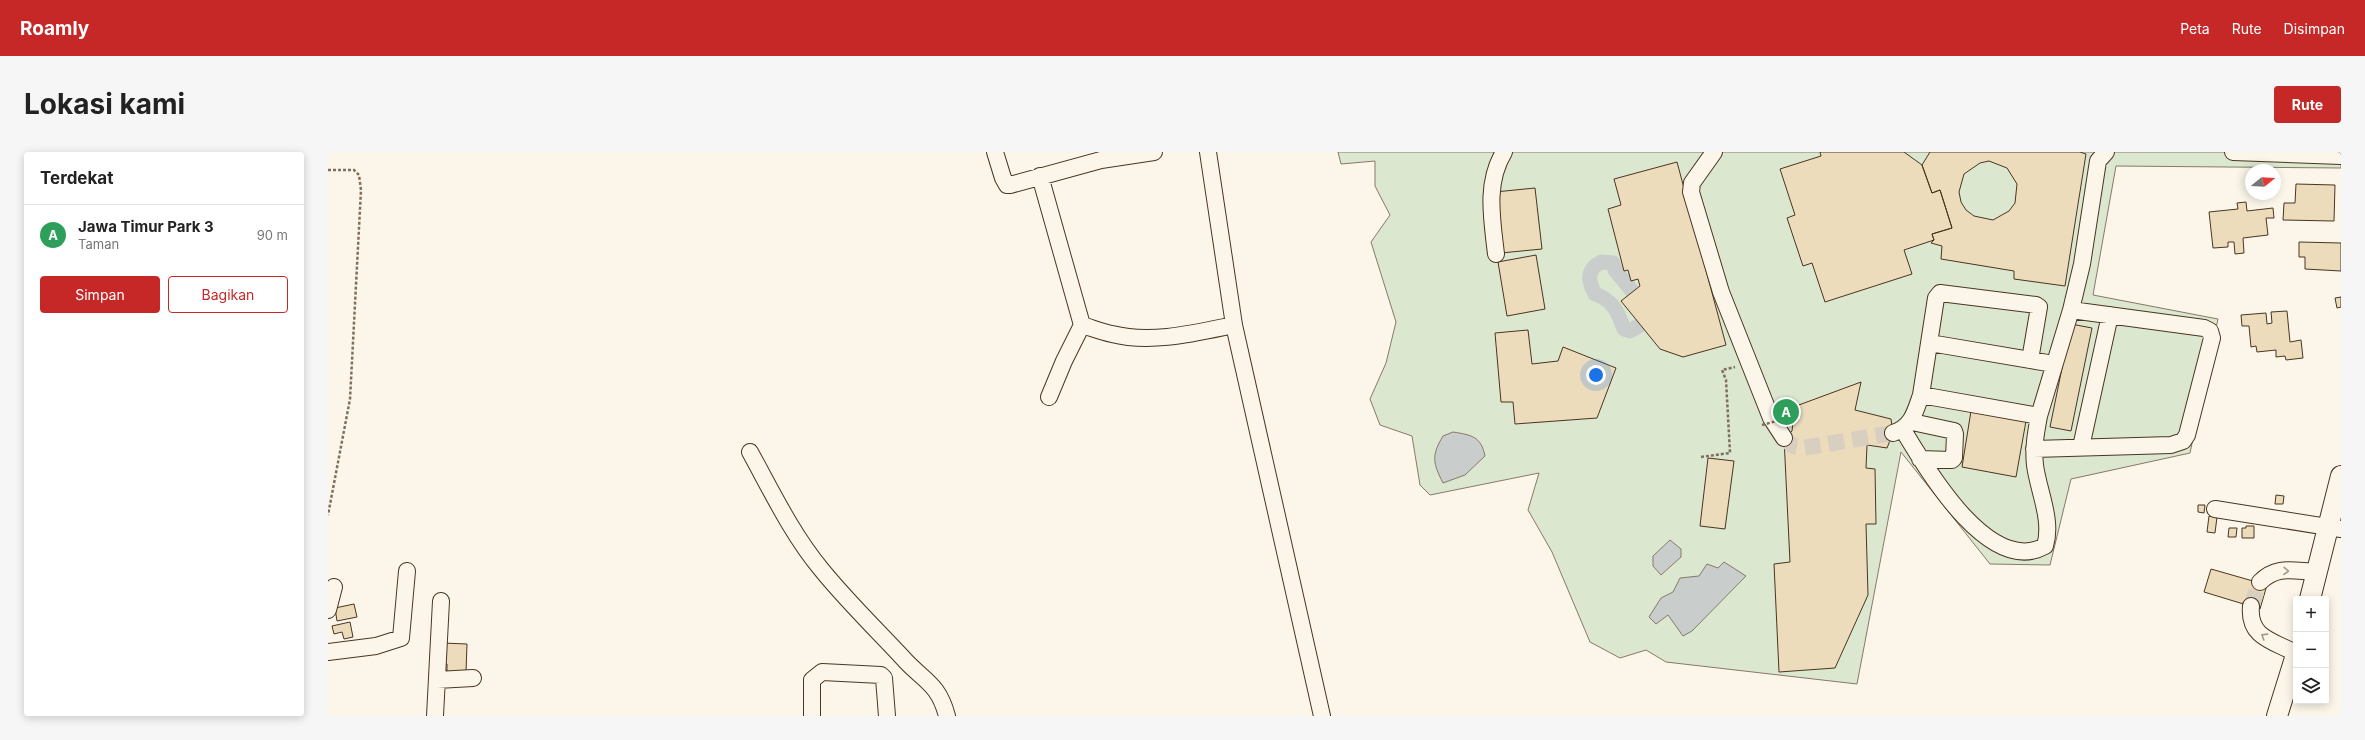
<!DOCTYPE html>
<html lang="id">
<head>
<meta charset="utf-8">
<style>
  :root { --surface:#fff; --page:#f6f6f6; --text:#222; --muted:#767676; --line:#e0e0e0; --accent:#c62828 }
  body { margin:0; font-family:Inter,sans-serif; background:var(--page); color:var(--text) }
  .controls { position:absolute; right:12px; bottom:12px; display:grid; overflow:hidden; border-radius:4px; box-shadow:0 2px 10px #0003 }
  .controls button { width:36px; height:36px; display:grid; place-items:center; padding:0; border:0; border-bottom:1px solid var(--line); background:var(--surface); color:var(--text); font:20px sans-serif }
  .compass { position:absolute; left:1917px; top:12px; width:36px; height:36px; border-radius:50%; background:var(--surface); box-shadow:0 2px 10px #0003; rotate:72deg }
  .you { position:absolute; left:1268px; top:223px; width:14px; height:14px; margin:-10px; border:3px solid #fff; border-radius:50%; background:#1a73e8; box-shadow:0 0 0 6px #1a73e833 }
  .badge { display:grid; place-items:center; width:26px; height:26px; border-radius:50%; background:var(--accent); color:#fff; font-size:13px; font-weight:700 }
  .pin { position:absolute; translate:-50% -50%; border:2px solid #fff; box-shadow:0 1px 4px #0006 }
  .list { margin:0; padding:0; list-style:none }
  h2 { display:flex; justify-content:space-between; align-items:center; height:52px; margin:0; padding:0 16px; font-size:17px }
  h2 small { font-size:13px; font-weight:400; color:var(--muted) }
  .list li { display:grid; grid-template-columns:26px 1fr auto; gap:12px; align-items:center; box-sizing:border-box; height:60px; padding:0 16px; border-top:1px solid var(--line) }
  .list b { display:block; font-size:15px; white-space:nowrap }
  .list p { margin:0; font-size:13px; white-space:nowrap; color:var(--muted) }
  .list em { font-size:13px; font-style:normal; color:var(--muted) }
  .actions { display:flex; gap:8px; padding:12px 16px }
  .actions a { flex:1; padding:9px 0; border:1px solid var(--accent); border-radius:4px; text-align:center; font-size:14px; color:var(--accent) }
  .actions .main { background:var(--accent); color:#fff }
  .icon { flex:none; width:22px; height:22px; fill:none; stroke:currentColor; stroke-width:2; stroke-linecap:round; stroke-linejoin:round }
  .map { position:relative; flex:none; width:2013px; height:564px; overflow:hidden; border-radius:4px }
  header { display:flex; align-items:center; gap:24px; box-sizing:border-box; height:56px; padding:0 20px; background:var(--accent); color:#fff }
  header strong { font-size:19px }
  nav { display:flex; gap:22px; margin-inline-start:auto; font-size:14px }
  .intro { display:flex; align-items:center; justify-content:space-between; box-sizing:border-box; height:96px; padding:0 24px }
  h1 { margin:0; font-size:28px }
  .button { padding:10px 18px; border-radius:4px; background:var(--accent); color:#fff; font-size:14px; font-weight:700 }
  main { display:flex; gap:24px; padding:0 24px }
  aside { flex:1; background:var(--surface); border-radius:4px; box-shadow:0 2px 10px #0003 }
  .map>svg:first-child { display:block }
  .green { fill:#dce7d0; stroke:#887966 }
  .water { fill:#c9cecd; stroke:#887966 }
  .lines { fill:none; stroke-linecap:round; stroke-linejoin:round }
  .canal { stroke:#c9cecd; stroke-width:15 }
  .building { fill:#ecdcbc; stroke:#4a3520; fill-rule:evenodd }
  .minor-tunnel { stroke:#d8cfc1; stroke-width:16; stroke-dasharray:16 8; stroke-linecap:butt }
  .minor-casing { stroke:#4a3520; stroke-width:18 }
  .major-casing { stroke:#4a3520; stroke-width:22 }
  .path { stroke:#7f6f5c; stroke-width:2.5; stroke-dasharray:3 2; stroke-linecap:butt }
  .minor { stroke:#fbf6e9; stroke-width:16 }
  .major { stroke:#fbf6e9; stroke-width:20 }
  .path-bridge { stroke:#7f6f5c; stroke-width:2.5; stroke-dasharray:3 2; stroke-linecap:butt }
  .oneway { stroke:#a29684 }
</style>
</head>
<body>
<header>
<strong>Roamly</strong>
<nav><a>Peta</a><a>Rute</a><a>Disimpan</a></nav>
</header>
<div class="intro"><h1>Lokasi kami</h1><a class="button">Rute</a></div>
<main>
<aside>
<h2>Terdekat<small></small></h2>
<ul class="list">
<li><span class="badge" style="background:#2e9e5b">A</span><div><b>Jawa Timur Park 3</b><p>Taman</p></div><em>90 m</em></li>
</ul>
<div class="actions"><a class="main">Simpan</a><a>Bagikan</a></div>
</aside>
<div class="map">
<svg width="2013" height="564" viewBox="0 0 2013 564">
  <rect width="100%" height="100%" fill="#fbf6e9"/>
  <path class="green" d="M1010,0H2013V16L1788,14L1765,143L1890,167L1862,301L1743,327L1722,413L1662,412L1573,300L1529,532L1338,510L1318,498L1292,506L1262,490L1224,400L1200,358L1211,321L1102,343L1092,333L1084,284L1052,273L1042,247L1058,211L1068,170L1043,90L1062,63L1047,34V9L1013,12Z"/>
  <path class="water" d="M1125,280C1143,283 1153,284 1157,304L1137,323L1115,331C1105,311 1103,304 1115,284Z
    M1342,388L1353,397V405L1333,423L1325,414V404Z
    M1396,410L1418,424L1364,479L1355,484L1340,463L1328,472L1321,465L1333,446L1345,440L1352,426L1371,424L1379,412L1390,416Z"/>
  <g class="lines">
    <path class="canal" d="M1305,140L1287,118L1285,111L1273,110C1258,118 1260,129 1267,142C1285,148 1290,160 1296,177L1302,179L1312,173"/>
  </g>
  <path class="building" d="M1492,0H1576L1594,13L1604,41L1612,38L1624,76L1604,82L1606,88L1576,98L1584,122L1497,150L1484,111L1475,114L1459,66L1467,63L1452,17L1493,4Z
    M1602,0H1752L1758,2L1737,134L1686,127V119L1613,107L1614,94L1603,91L1606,88L1604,82L1624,76L1612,38L1604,41L1594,13ZM1661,9L1679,16L1689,32L1687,51L1681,59L1665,68L1646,64L1638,58L1633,50L1631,40L1636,22L1652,11Z
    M1349,10L1398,193L1355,205L1332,197L1293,149L1312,134L1310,127L1303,129L1300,118L1296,119L1280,57L1293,53L1286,27Z
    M1968,32L2007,33L2006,69L1955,68L1956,51H1967Z
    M1207,36L1214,97L1173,101L1167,40Z
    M1918,50L1919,59L1945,56L1946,66H1938L1940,83L1915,86L1916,101L1907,102L1906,90H1900V95L1885,96L1881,60L1910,57L1909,51Z
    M1971,90L2013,91V119L1977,117V105H1971Z
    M1208,103L1217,157L1179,164L1170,110Z
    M2013,145V155L2009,156L2007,146Z
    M1959,159L1962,190L1973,188L1975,206L1958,208L1957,204L1948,205V198L1929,200L1928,194L1923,195L1921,174H1914L1913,163L1938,161L1939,172L1944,171L1943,160Z
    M1743,172L1764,176L1743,279L1722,275Z
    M1200,178L1204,212L1230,209L1235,195L1288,216L1269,266L1187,272L1185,250H1173L1167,181Z
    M1533,230L1527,258L1563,267L1565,281L1559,296L1539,293L1538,316L1547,317L1548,372H1538L1540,443L1507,516L1451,520L1446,412L1462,410L1456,286L1464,279L1465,270L1460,257Z
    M1643,259L1698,269L1688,325L1634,315Z
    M1380,306L1406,309L1397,377L1372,374Z
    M1948,343L1956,344L1955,352H1947Z
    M1870,353H1877L1876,361L1870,360Z
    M1881,364L1889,365L1887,381L1879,380Z
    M1918,374H1926V386H1914V376H1918Z
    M1901,376H1909L1908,385H1900Z
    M1883,417L1939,433L1932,457L1876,440Z
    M26,452L29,465L9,469L7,456Z
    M22,470L25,485L16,487L14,480L6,482L4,474Z
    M115,491L139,492L138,521L119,520V512L115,511Z"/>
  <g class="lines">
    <path class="minor-tunnel" d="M1456,286L1465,294L1475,296L1565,281
      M1923,454L1932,430"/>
    <g class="minor-casing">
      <path id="minor" d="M667,0L675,26L679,33H682L773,8L826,0
        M880,0L906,173L994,564
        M1386,0L1364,31L1363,40L1393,140L1443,266L1456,286
        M1905,0L2013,4
        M712,24L754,173L736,209L721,245
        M1168,102C1164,67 1157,31 1176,0
        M754,173C764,176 774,180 784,182C823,192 867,181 906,173
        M1602,191L1726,212
        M1593,243L1608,146L1612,141L1708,153L1711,155L1702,208
        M1584,270L1626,279L1627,282L1626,306L1624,308L1592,307
        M1575,278C1598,316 1661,425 1717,394C1725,368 1710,338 1707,313C1705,296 1708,280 1711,264
        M1565,281C1584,275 1587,260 1593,243L1711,264L1743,158L1754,112L1770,9L1778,0
        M1753,295L1782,163
        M1706,297L1843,293L1855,289L1859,283L1884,186L1882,179L1876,176L1743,158
        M422,300C444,340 464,382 493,417C518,448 547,476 574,505C595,529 610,530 619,564
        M1887,357L2013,377
        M1932,430C1949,413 1965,419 1988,420
        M1923,454C1920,485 1944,489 1968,501
        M0,458L6,435
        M0,500L48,494L73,486L79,419
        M109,528L145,526
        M107,564L113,449
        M484,564V528L494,520L553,523L556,526L559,564"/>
    </g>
    <g class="major-casing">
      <path id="major" d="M1982,447L2013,324
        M1949,564L1968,503"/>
    </g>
    <path class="path" d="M0,18H26L31,23L33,38L22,247L0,363
      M1373,305L1402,301L1398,228L1394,218L1407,215"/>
    <use href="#minor" class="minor"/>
    <use href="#major" class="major"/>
    <path class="path-bridge" d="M1434,273L1463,265"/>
  </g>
  <defs><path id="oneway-chevron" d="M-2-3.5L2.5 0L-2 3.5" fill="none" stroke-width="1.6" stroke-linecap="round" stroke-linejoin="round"/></defs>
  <g class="oneway">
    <use href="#oneway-chevron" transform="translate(1958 419) rotate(2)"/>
    <use href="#oneway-chevron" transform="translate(1936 484) rotate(-148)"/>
  </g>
</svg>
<div class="controls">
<button>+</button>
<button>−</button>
<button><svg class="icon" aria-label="layers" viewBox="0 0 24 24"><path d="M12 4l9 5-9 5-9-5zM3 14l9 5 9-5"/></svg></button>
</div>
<svg class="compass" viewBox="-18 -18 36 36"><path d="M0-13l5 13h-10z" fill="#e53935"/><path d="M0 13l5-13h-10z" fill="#767676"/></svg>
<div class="you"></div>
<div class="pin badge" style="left:1458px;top:260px;background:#2e9e5b">A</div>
</div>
</main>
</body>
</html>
